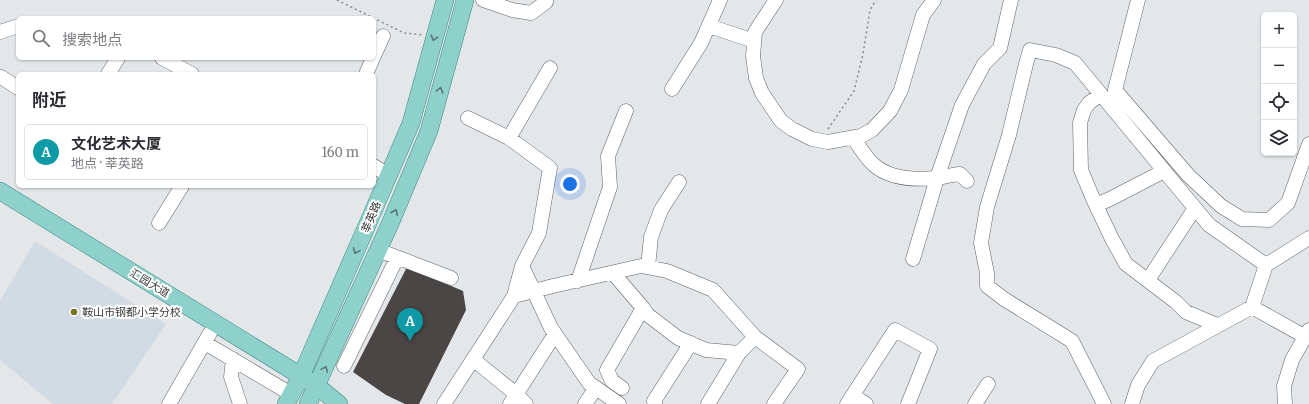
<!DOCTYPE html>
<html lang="zh">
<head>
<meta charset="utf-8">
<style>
  :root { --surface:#fff; --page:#f2f2f3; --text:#2b2b33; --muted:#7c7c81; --line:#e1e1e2; --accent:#1a73e8 }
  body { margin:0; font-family:Merriweather,"Noto Sans SC",serif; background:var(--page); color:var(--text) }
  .controls { position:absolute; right:12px; top:12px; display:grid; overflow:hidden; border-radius:6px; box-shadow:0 1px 3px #0004 }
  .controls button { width:36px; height:36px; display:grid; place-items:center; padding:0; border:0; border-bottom:1px solid var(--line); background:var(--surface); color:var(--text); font:20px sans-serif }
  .you { position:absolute; left:570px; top:184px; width:14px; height:14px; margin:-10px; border:3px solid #fff; border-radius:50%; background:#1a73e8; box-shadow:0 0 0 6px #1a73e833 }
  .badge { display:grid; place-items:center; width:26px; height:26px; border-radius:50%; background:var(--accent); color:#fff; font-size:13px; font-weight:700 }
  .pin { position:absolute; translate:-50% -33px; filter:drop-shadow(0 1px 2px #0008) }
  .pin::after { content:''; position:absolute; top:21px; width:14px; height:12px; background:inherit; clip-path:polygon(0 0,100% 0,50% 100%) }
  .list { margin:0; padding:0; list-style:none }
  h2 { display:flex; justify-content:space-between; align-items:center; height:52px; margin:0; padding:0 16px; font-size:17px }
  h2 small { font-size:13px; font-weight:400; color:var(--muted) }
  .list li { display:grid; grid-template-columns:26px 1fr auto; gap:12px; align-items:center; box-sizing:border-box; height:56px; margin:0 8px 8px; padding:0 8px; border:1px solid var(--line); border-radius:6px }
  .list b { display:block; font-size:15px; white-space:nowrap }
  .list p { margin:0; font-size:13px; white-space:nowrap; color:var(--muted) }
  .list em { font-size:13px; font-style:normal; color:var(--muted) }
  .icon { flex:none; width:22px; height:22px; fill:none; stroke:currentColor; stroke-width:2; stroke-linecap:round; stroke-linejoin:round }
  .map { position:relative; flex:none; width:1309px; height:404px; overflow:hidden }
  .search { position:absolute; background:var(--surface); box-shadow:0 1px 3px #0004; left:16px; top:16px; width:360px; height:44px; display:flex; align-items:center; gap:10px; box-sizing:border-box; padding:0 14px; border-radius:6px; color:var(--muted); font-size:15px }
  .panel { position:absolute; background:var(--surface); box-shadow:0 1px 3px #0004; left:16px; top:72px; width:360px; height:116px; border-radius:6px }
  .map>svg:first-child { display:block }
  .built { fill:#d2dbe3 }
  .building { fill:#494645 }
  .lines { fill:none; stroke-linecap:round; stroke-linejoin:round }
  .minor-casing { stroke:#5e6163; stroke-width:15 }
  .major-casing { stroke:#3f8982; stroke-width:18 }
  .path { stroke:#888a8c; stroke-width:1.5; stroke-dasharray:2 3; stroke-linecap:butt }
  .minor { stroke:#fff; stroke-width:14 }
  .major { stroke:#8ed1cb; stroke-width:17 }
  .oneway { stroke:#5b7675 }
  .poi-dot { fill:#78761c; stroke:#fff; stroke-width:1.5 }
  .labels { text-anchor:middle; stroke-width:4; stroke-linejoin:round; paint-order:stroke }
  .street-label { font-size:11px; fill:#393a3b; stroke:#fff }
  .poi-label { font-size:11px; fill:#393a3b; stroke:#fff; text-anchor:start }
</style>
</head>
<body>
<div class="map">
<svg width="1309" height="404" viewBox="0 0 1309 404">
  <rect width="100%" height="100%" fill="#e4e7ea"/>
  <path class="built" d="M35,241L166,324L112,404H53L0,360V301Z"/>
  <path class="building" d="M407,267L463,291L466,310L419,404H405L386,395L353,372Z"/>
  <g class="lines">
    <g class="minor-casing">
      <path id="minor" d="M483,0L512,10L531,13L546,2V0
        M776,0L755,32L753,56L756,78L762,93L781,121L792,129L812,139L828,142L861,136L872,130L890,111L901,90L923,15L934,0
        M1138,0L1115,90L1188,175L1221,206L1242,219L1269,220L1288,203L1309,144
        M709,26L754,41
        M0,32L18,26
        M374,56L383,36
        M162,58L192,74
        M108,74L118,58
        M366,74L373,58
        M1,77L18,88
        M672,89L701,43L720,0
        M1101,94L1089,103L1084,110L1080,123L1081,170L1094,201L1112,239L1126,264L1176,302L1186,312L1217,325
        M509,138L550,68
        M853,138C860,147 866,158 874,165C890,179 915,180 936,178C944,177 951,175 960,174L967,181
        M374,166L389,176
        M1096,205L1110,199L1164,171
        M159,223L182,186
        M378,250L451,278
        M913,259L938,175L962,105L984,64L1000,48L1011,0
        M522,266L551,328L589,383L619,404
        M648,267L651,237L661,210L679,182
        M613,273L643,308L648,315L678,338L706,350L739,353
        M1148,280L1195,208
        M578,281L610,187L608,156L626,111
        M514,296L553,286L641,266L667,271L713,290L755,337L798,369L774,404
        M1252,307L1266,265L1309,238
        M205,343L291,394
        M233,359L231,377L240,404
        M474,360L516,394L526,404
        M344,366L397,258
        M622,388L612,381L607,370L643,308
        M853,396L866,404
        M169,404L210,333
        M444,404L514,296L522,266L539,233L550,168L509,138L468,118
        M510,404L555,334
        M585,404L596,388
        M655,404L654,401L691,343
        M708,404L739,353L755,337
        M847,404L895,330L930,349L908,404
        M975,404L988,384
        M1104,404L1072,341L1004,299L987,286V273L981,243L987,207L1009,135L1026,64L1030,50L1056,55L1075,63L1209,225L1266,265
        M1132,404L1138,385L1153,361L1252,307L1304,336
        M1285,404L1284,386L1292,360L1309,330"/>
    </g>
    <g class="major-casing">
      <path id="major" d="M0,191L301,376L317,386L339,404
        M286,404L301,376L372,214L411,123L445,0
        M308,404L390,224L429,131L465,0"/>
    </g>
    <path class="path" d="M337,0L404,33L423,35
      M828,129L854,91L863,54L870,10L876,0"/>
    <use href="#minor" class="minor"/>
    <use href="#major" class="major"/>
  </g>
  <defs><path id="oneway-chevron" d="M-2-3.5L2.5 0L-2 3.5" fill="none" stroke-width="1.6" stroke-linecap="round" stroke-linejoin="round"/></defs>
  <g class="oneway">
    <use href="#oneway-chevron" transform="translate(434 38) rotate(105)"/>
    <use href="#oneway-chevron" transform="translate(440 90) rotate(-75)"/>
    <use href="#oneway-chevron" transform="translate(395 212) rotate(-67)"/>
    <use href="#oneway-chevron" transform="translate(356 251) rotate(114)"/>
    <use href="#oneway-chevron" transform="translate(325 369) rotate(-66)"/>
  </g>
  <circle class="poi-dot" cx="74" cy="312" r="4"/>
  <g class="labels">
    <g class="street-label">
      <text transform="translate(371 217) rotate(-67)" y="4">莘英路</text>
      <text transform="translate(150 283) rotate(31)" y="4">汇园大道</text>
    </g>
    <g class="poi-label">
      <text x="82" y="316">鞍山市钢都小学分校</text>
    </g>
  </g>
</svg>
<div class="controls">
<button>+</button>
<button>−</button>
<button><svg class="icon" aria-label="locate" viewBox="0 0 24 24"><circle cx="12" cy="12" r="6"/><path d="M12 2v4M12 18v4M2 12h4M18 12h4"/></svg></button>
<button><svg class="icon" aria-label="layers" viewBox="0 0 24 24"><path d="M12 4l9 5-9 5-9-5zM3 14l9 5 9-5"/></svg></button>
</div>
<div class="you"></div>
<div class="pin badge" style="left:410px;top:341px;background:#0f9aa8">A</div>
<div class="search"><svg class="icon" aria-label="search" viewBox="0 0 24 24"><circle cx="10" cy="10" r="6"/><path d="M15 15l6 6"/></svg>搜索地点</div>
<section class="panel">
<h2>附近<small></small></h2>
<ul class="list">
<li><span class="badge" style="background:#0f9aa8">A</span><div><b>文化艺术大厦</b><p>地点 · 莘英路</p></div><em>160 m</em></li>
</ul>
</section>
</div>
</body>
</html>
